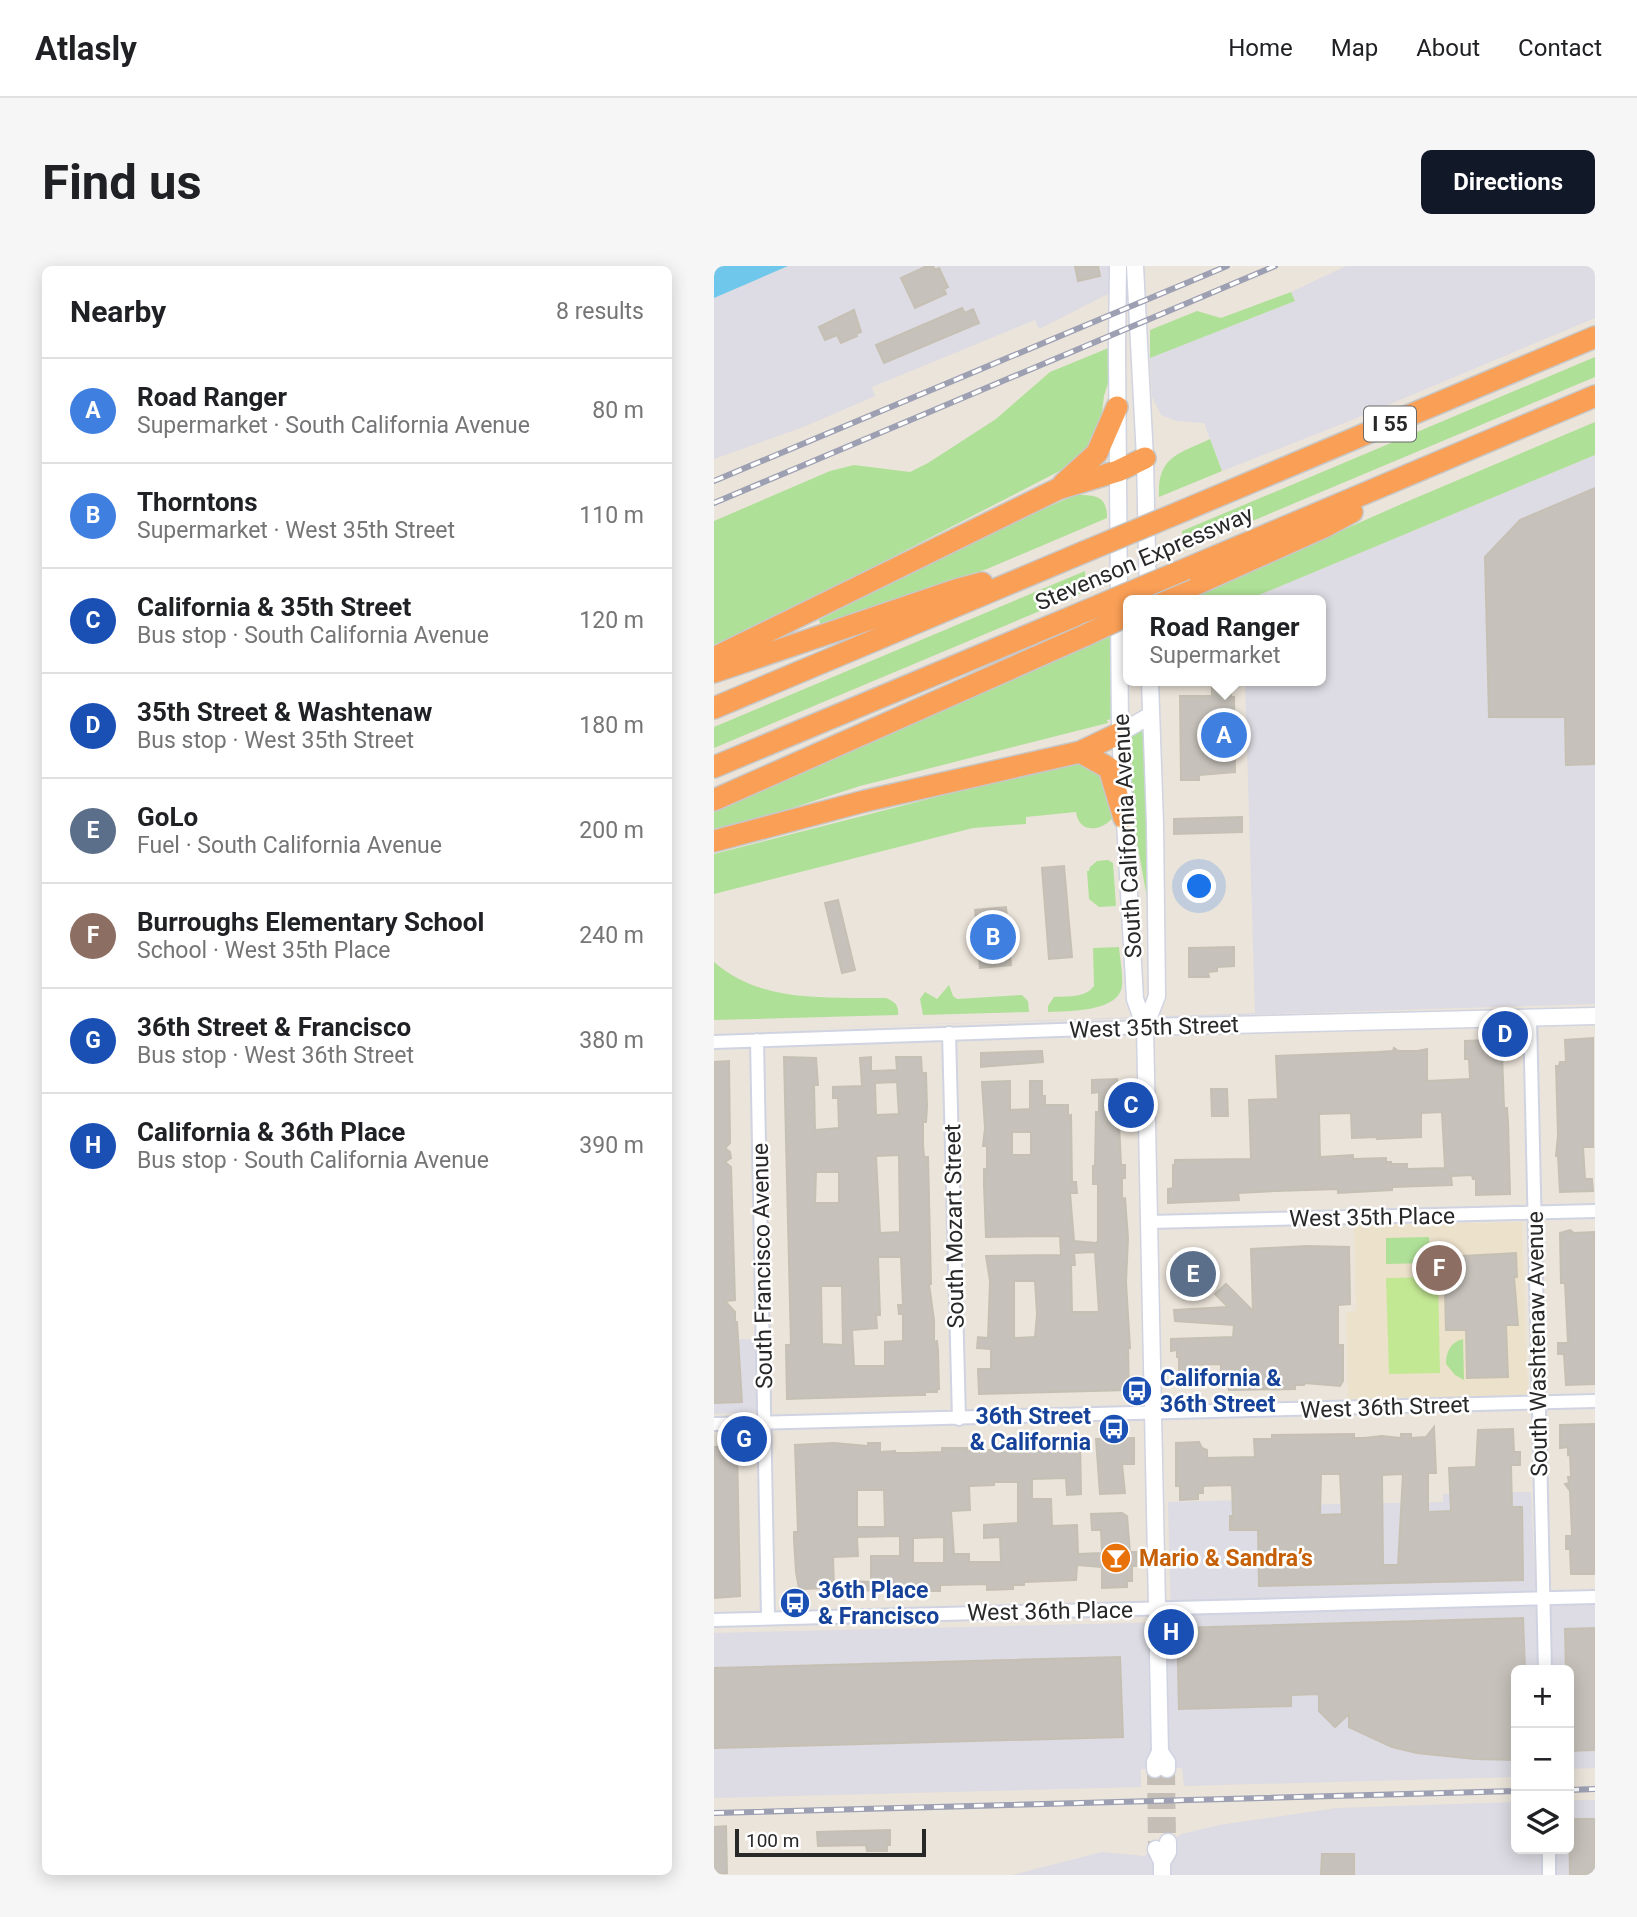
<!DOCTYPE html>
<html lang="en">
<head>
<meta charset="utf-8">
<style>
  :root { --surface:#fff; --page:#f6f6f6; --text:#202124; --muted:#757577; --line:#e0e0e0; --accent:#111827 }
  body { margin:0; font-family:Roboto,sans-serif; background:var(--page); color:var(--text) }
  .controls { position:absolute; right:21px; bottom:21px; display:grid; overflow:hidden; border-radius:10px; box-shadow:0 4px 18px #0003 }
  .controls button { width:63px; height:63px; display:grid; place-items:center; padding:0; border:0; border-bottom:2px solid var(--line); background:var(--surface); color:var(--text); font:35px sans-serif }
  .scale { position:absolute; left:21px; bottom:18px; width:191px; box-sizing:border-box; padding-left:7px; border:4px solid #282828; border-top:0; font-size:19px; line-height:24px; white-space:nowrap; color:#282828; -webkit-text-stroke:5px #fff; paint-order:stroke }
  .you { position:absolute; left:486px; top:621px; width:24px; height:24px; margin:-18px; border:5px solid #fff; border-radius:50%; background:#1a73e8; box-shadow:0 0 0 10px #1a73e833 }
  .badge { display:grid; place-items:center; width:46px; height:46px; border-radius:50%; background:var(--accent); color:#fff; font-size:23px; font-weight:700 }
  .pin { position:absolute; translate:-50% -50%; border:4px solid #fff; box-shadow:0 2px 7px #0006 }
  .popup { position:absolute; left:409px; top:329px; width:203px; height:91px; box-sizing:border-box; display:grid; place-content:center; border-radius:10px; background:var(--surface); filter:drop-shadow(0 2px 5px #0005); font-size:23px; white-space:nowrap; color:var(--muted) }
  .popup b { font-size:26px; color:var(--text) }
  .popup::after { content:''; position:absolute; left:50%; top:100%; margin-left:-14px; border:14px solid transparent; border-top-color:var(--surface) }
  .list { margin:0; padding:0; list-style:none }
  h2 { display:flex; justify-content:space-between; align-items:center; height:91px; margin:0; padding:0 28px; font-size:30px }
  h2 small { font-size:23px; font-weight:400; color:var(--muted) }
  .list li { display:grid; grid-template-columns:46px 1fr auto; gap:21px; align-items:center; box-sizing:border-box; height:105px; padding:0 28px; border-top:2px solid var(--line) }
  .list b { display:block; font-size:26px; white-space:nowrap }
  .list p { margin:0; font-size:23px; white-space:nowrap; color:var(--muted) }
  .list em { font-size:23px; font-style:normal; color:var(--muted) }
  .icon { flex:none; width:38px; height:38px; fill:none; stroke:currentColor; stroke-width:2; stroke-linecap:round; stroke-linejoin:round }
  .map { position:relative; flex:none; width:881px; height:1609px; overflow:hidden; border-radius:10px }
  header { display:flex; align-items:center; gap:42px; box-sizing:border-box; height:98px; padding:0 35px; background:var(--surface); border-bottom:2px solid var(--line) }
  header strong { font-size:33px }
  nav { display:flex; gap:38px; margin-inline-start:auto; font-size:24px }
  .intro { display:flex; align-items:center; justify-content:space-between; box-sizing:border-box; height:168px; padding:0 42px }
  h1 { margin:0; font-size:49px }
  .button { padding:18px 32px; border-radius:10px; background:var(--accent); color:#fff; font-size:24px; font-weight:700 }
  main { display:flex; gap:42px; padding:0 42px }
  aside { flex:1; background:var(--surface); border-radius:10px; box-shadow:0 4px 18px #0003 }
  .map>svg:first-child { display:block }
  .industrial { fill:#dddbe3 }
  .education { fill:#ece1ca }
  .green { fill:#afe097 }
  .pitch { fill:#c3e893 }
  .water { fill:#6fc8eb }
  .building { fill:#c6c1ba; stroke:#c6c0b4; stroke-width:2; fill-rule:evenodd }
  .lines { fill:none; stroke-linecap:round; stroke-linejoin:round }
  .secondary-tunnel { stroke:#c4beb6; stroke-width:16; stroke-dasharray:16 8; stroke-linecap:butt }
  .street-casing { stroke:#d0d3e1; stroke-width:16 }
  .secondary-casing { stroke:#d0d3e1; stroke-width:19 }
  .highway-casing { stroke:#c7c7c7; stroke-width:24 }
  .street { stroke:#fff; stroke-width:12 }
  .secondary { stroke:#fff; stroke-width:16 }
  .highway { stroke:#fa9f56; stroke-width:21 }
  .rail-casing { stroke:#9da0b2; stroke-width:6 }
  .rail { stroke:#fff; stroke-width:3.5; stroke-dasharray:10; stroke-linecap:butt }
  .highway-bridge-casing { stroke:#c7c7c7; stroke-width:24; stroke-linecap:butt }
  .highway-bridge { stroke:#fa9f56; stroke-width:21 }
  .labels { text-anchor:middle; stroke-width:5; stroke-linejoin:round; paint-order:stroke }
  .shield { fill:#fff; stroke:#686868; stroke-width:2 }
  .shield-label { font-size:21px; font-weight:bold; fill:#282828 }
  .street-label { font-size:23px; fill:#282828; stroke:#fff }
  .transit-label { font-size:23px; font-weight:bold; fill:#164399; stroke:#fff; text-anchor:start }
  .food-label { font-size:23px; font-weight:bold; fill:#c56008; stroke:#fff; text-anchor:start }
</style>
</head>
<body>
<header>
<strong>Atlasly</strong>
<nav><a>Home</a><a>Map</a><a>About</a><a>Contact</a></nav>
</header>
<div class="intro"><h1>Find us</h1><a class="button">Directions</a></div>
<main>
<aside>
<h2>Nearby<small>8 results</small></h2>
<ul class="list">
<li><span class="badge" style="background:#3f7fe0">A</span><div><b>Road Ranger</b><p>Supermarket · South California Avenue</p></div><em>80 m</em></li>
<li><span class="badge" style="background:#3f7fe0">B</span><div><b>Thorntons</b><p>Supermarket · West 35th Street</p></div><em>110 m</em></li>
<li><span class="badge" style="background:#1a4fb4">C</span><div><b>California &amp; 35th Street</b><p>Bus stop · South California Avenue</p></div><em>120 m</em></li>
<li><span class="badge" style="background:#1a4fb4">D</span><div><b>35th Street &amp; Washtenaw</b><p>Bus stop · West 35th Street</p></div><em>180 m</em></li>
<li><span class="badge" style="background:#5c6f8a">E</span><div><b>GoLo</b><p>Fuel · South California Avenue</p></div><em>200 m</em></li>
<li><span class="badge" style="background:#8d6e63">F</span><div><b>Burroughs Elementary School</b><p>School · West 35th Place</p></div><em>240 m</em></li>
<li><span class="badge" style="background:#1a4fb4">G</span><div><b>36th Street &amp; Francisco</b><p>Bus stop · West 36th Street</p></div><em>380 m</em></li>
<li><span class="badge" style="background:#1a4fb4">H</span><div><b>California &amp; 36th Place</b><p>Bus stop · South California Avenue</p></div><em>390 m</em></li>
</ul>
</aside>
<div class="map">
<svg width="881" height="1609" viewBox="0 0 881 1609">
  <rect width="100%" height="100%" fill="#ebe4da"/>
  <path class="industrial" d="M74,0H400V25L325,63L321,54L158,121L161,130L92,160L0,193V32Z
    M632,0H881V52L638,154L508,205L490,157L463,155L447,149L438,131L436,92L581,35L577,26Z
    M881,189V738L0,765L541,747L531,415H606V334H533Z
    M42,1073L44,1146L0,1148V1074Z
    M817,1226L822,1339L881,1338V1502L855,1503V1404H802V1511L470,1520L468,1502L427,1503V1521L0,1532V1367L457,1356L454,1236L536,1234L537,1240L729,1236V1228Z
    M855,1534H881V1609H298L388,1586L430,1590L468,1568L505,1559L623,1542L802,1536V1583H855Z"/>
  <path class="education" d="M808,956L814,1129L634,1134L632,1046L642,1045L640,959Z"/>
  <path class="green" d="M577,26L581,35L436,92V64L483,45L507,52Z
    M397,81L399,101L390,130L387,154L381,172L367,194L103,330L0,379V255L116,205L140,199L196,206L214,197L282,153L336,106Z
    M881,91V111L469,284L468,265Z
    M881,156V189L533,334H471L692,236Z
    M496,173L508,205L445,231C443,190 465,188 496,173Z
    M361,229C381,229 393,229 393,252L273,303L107,359L105,354L269,270Z
    M371,305V326L0,482V461Z
    M396,368L398,453L393,454L394,457L146,520L44,553L0,565V544Z
    M430,460L432,462L435,643L418,548V470Z
    M363,495L384,499L396,533L398,553C385,566 365,567 362,546L312,551V558L259,562L0,628V588Z
    M394,594L399,597L402,640L385,641L375,633L373,605H375L376,601L383,595Z
    M405,681C406,693 409,708 408,720C405,746 354,745 334,746V740L340,731C354,730 371,732 380,720L379,682Z
    M0,696C48,738 113,731 172,732C181,736 185,739 184,749L0,754Z
    M235,719L239,730L243,733L308,729L314,735L315,746L209,749L206,733L211,726L223,733Z
    M715,971L716,997L672,998V972Z
    M749,1073L750,1114L741,1109L732,1098C732,1085 737,1076 749,1073Z"/>
  <path class="pitch" d="M724,1011L726,1107L675,1108L672,1012Z"/>
  <path class="water" d="M0,0H74L0,32Z"/>
  <path class="building" d="M213,0H219L221,4L225,2L234,21L230,23L232,28L201,42L187,12Z
    M361,0H384L386,10L364,15Z
    M248,42L251,47L259,43L265,57L170,97L162,79Z
    M140,44L147,66L142,68L143,70L127,77L123,69L111,74L105,61Z
    M881,222V498L852,499L851,451H775L771,291L806,254Z
    M498,415H516L517,431H520L521,506L485,509V514H467L466,430H498Z
    M528,551V566L460,568V553Z
    M350,600L358,691L335,693L328,602Z
    M124,634L141,704L128,707L111,637Z
    M292,641L297,699L266,702L261,644Z
    M520,681V700L503,701V705L494,706L495,711H475V682Z
    M879,772V881H869L871,913H878L879,925L846,926L844,890H842L844,869L842,800H845L846,796H852L851,774Z
    M797,773V786L788,787L790,842H793L794,856L796,928L762,929V913H759L758,909L737,910L738,919L678,921V924L624,927V923L562,925L524,927L525,934L454,937V923L459,922V899H461V894L537,893L535,834L564,833L562,790L663,786L679,785L680,782L684,785H704L713,783V815L756,813L755,793H751V775ZM728,846L731,902L693,903V898H677V896H672V892L639,893V889L606,891L605,848L637,847L638,872L663,871V873L707,871V847Z
    M328,785L329,796L267,801V787Z
    M70,791L102,792L104,819H100L101,864L125,862L124,832H119V821L148,820L146,792L157,791V805H160L183,804L182,791H207L208,807H212L213,841L212,856H209V878L210,891H214L217,1018H215L220,1054V1076L223,1075L224,1084L225,1123H223V1126H211V1129H204L73,1133L72,1079H77ZM183,816L185,848L162,849L161,817ZM185,889L186,966L166,967L162,890ZM102,906H125V937H101ZM164,991H187L189,1039H184L185,1048H189V1075L171,1076V1100H140L138,1064L163,1062L162,1049H166ZM107,1020H128L129,1079L108,1078Z
    M15,795L16,877L11,882L16,886L17,892L11,896L17,901L21,1034L11,1035L21,1046V1056H23L28,1136L0,1137V796Z
    M403,813L407,899H411V912H408V933L411,932L414,972L412,1016L416,1082H414L415,1124L265,1128L264,1103H277V1083L263,1082L264,1071L274,1072L276,1015L272,990L347,989L346,970L272,971L270,919V903H273V880H269L271,862L268,816L296,815V844L316,843V815H328V830H331V839H354V850L357,849L358,916H362L363,927H356L360,975L382,977L384,975V918H379V900H381L382,846H385V826L378,827V814ZM298,866H317V889H298ZM381,986L385,1046H358L357,999H361L360,987ZM300,1015H321L323,1048L321,1071L300,1072Z
    M497,823H513L514,850H498Z
    M856,964L860,967L880,966L881,1118L852,1119L850,1088H844V1077H854L851,1017H847L846,967Z
    M593,980L635,981L636,1038L624,1039V1079H629V1115L626,1120L591,1117L590,1119H581V1123L515,1124L514,1111H507V1098L479,1099V1119L465,1120V1091H463V1084L457,1085V1073L519,1071L520,1059L461,1055L460,1044L514,1041L501,1028L512,1018L539,1045L537,983Z
    M802,987L803,1011H800L804,1059H792L794,1111L753,1112L752,1064H732L730,991Z
    M498,1000L499,1014L459,1015V1001Z
    M881,1158V1308H857L856,1283H852V1270H858L856,1225L851,1218L855,1217L854,1211H857L856,1188L854,1189V1181L846,1182V1159Z
    M720,1161L722,1207H714V1246L737,1245L735,1202L762,1201L764,1164L799,1163L800,1186H806V1199H797L798,1241H808L809,1314L545,1320L544,1264H516V1250H519L518,1219L489,1220V1227H484V1233L466,1234V1220H462V1177L485,1176L488,1182L493,1184V1192L541,1191L540,1173H558V1169L640,1168V1172H650L668,1170L687,1172V1168H697V1172L712,1171ZM607,1208H626L628,1248L606,1249ZM689,1208L684,1299H669L668,1209Z
    M420,1172V1198H408L411,1227L386,1228L382,1173Z
    M347,1174H366L367,1228L353,1229L352,1212L318,1213V1233H337L338,1260L363,1259L364,1288L388,1287L387,1264H378L377,1248L408,1247L413,1250L416,1286H422V1300H418V1315H413V1321L388,1322V1301L363,1299L362,1314L310,1316V1319H299V1323L273,1324V1318L226,1319V1325H215V1318H193V1321H168V1324L135,1325V1315L157,1316V1290H186V1270L143,1271L144,1290L119,1291L120,1322L85,1323L82,1306L80,1273V1266H84L81,1179L120,1177L154,1180V1177H166V1186L181,1185V1187H196L228,1186V1182H253V1185L347,1181ZM280,1216H304V1257L270,1259V1272L286,1271L287,1296H255V1288H240L237,1245L256,1244L255,1220L280,1219ZM143,1224H170L171,1261H143ZM230,1271V1297H199V1272Z
    M23,1180L26,1330L0,1332V1181Z
    M809,1352L811,1404H802V1494L761,1493L703,1487L678,1481L635,1461V1448L621,1461L605,1445V1428L577,1429V1440L465,1443L463,1362Z
    M881,1362V1484L855,1485V1404H852L851,1363Z
    M406,1391L409,1471L0,1482V1402Z
    M855,1553H881V1609H856Z
    M12,1560L13,1607L0,1608V1561Z
    M176,1564V1579H173V1585H153L152,1579L104,1580L103,1566Z
    M608,1588H640V1609H607Z"/>
  <g class="lines">
    <path class="secondary-tunnel" d="M441,1503L442,1583
      M453,1503L454,1576"/>
    <g class="street-casing">
      <path id="street" d="M816,751L831,1404
        M235,767L245,1153
        M43,774L54,1352
        M0,776L431,761
        M435,956L881,945
        M0,1158L881,1135
        M0,1354L881,1331
        M835,1583V1609"/>
    </g>
    <g class="secondary-casing">
      <path id="secondary" d="M404,0L403,83L406,467L421,733L431,761L446,1486L441,1496V1503
        M421,0L431,192L434,334
        M406,467L437,449
        M431,761L881,750
        M431,761L443,730L441,558L436,415
        M446,1486L453,1496V1503
        M442,1583L448,1596V1609
        M448,1596L454,1586V1576"/>
    </g>
    <g class="highway-casing">
      <path id="highway" d="M349,218L383,187L403,141
        M471,244L881,71
        M472,303L881,130
        M447,334L610,261L638,246
        M0,392L344,223L404,205L431,192
        M0,406L242,324L268,317
        M0,442L370,286
        M366,486L395,502L410,552
        M0,501L372,345
        M0,534L372,369
        M0,575L151,535L366,486L406,467"/>
    </g>
    <use href="#street" class="street"/>
    <use href="#secondary" class="secondary"/>
    <use href="#highway" class="highway"/>
    <g class="rail-casing">
      <path id="rail" d="M0,215L513,0
        M0,237L561,0
        M855,1524L881,1523
        M0,1547L802,1525"/>
    </g>
    <use href="#rail" class="rail"/>
    <g class="highway-bridge-casing">
      <path id="highway-bridge" d="M370,286L471,244
        M372,345L472,303
        M372,369L414,349"/>
    </g>
    <use href="#highway-bridge" class="highway-bridge"/>
  </g>
  <defs>
    <g id="bus-disc" transform="scale(1.575)"><circle r="9.5" fill="#1a4fb4" stroke="#fff"/><path d="M-5-6H5V4H4V6H2V4H-2V6H-4V4H-5ZM-3.5-4V0h7V-4ZM-3.5 1.2v1.5H-2V1.2ZM2 1.2v1.5H3.5V1.2Z" fill="#fff"/></g>
    <g id="bar-disc" transform="scale(1.575)"><circle r="9.5" fill="#e8710a" stroke="#fff"/><path d="M-6-5H6L.8 .8V4.5H3.5V6h-7V4.5H-.8V.8Z" fill="#fff"/></g>
  </defs>
  <g fill-rule="evenodd">
    <use href="#bus-disc" x="423" y="1125"/>
    <use href="#bus-disc" x="400" y="1163"/>
    <use href="#bar-disc" x="402" y="1292"/>
    <use href="#bus-disc" x="81" y="1337"/>
  </g>
  <g class="labels">
    <rect class="shield" x="650" y="140.5" width="52" height="35" rx="5"/>
    <g class="shield-label">
      <text x="676" y="165">I 55</text>
    </g>
    <g class="street-label">
      <text transform="translate(430 292) rotate(-23)" y="8">Stevenson Expressway</text>
      <text transform="translate(413 570) rotate(-93)" y="8">South California Avenue</text>
      <text transform="translate(440 761) rotate(-2)" y="8">West 35th Street</text>
      <text transform="translate(658 951) rotate(-1)" y="8">West 35th Place</text>
      <text transform="translate(240 960) rotate(-91)" y="8">South Mozart Street</text>
      <text transform="translate(48 1000) rotate(-91)" y="8">South Francisco Avenue</text>
      <text transform="translate(823 1078) rotate(-91)" y="8">South Washtenaw Avenue</text>
      <text transform="translate(671 1141) rotate(-2)" y="8">West 36th Street</text>
      <text transform="translate(336 1345) rotate(-1)" y="8">West 36th Place</text>
    </g>
    <g class="transit-label">
      <text x="446" y="1120">California &amp;<tspan x="446" dy="26">36th Street</tspan></text>
      <text x="377" y="1158" text-anchor="end">36th Street<tspan x="377" dy="26">&amp; California</tspan></text>
      <text x="104" y="1332">36th Place<tspan x="104" dy="26">&amp; Francisco</tspan></text>
    </g>
    <g class="food-label">
      <text x="425" y="1300">Mario &amp; Sandra’s</text>
    </g>
  </g>
</svg>
<div class="controls">
<button>+</button>
<button>−</button>
<button><svg class="icon" aria-label="layers" viewBox="0 0 24 24"><path d="M12 4l9 5-9 5-9-5zM3 14l9 5 9-5"/></svg></button>
</div>
<div class="scale">100 m</div>
<div class="you"></div>
<div class="pin badge" style="left:510px;top:469px;background:#3f7fe0">A</div>
<div class="popup"><b>Road Ranger</b>Supermarket</div>
<div class="pin badge" style="left:279px;top:671px;background:#3f7fe0">B</div>
<div class="pin badge" style="left:417px;top:839px;background:#1a4fb4">C</div>
<div class="pin badge" style="left:791px;top:768px;background:#1a4fb4">D</div>
<div class="pin badge" style="left:479px;top:1008px;background:#5c6f8a">E</div>
<div class="pin badge" style="left:725px;top:1002px;background:#8d6e63">F</div>
<div class="pin badge" style="left:30px;top:1173px;background:#1a4fb4">G</div>
<div class="pin badge" style="left:457px;top:1366px;background:#1a4fb4">H</div>
</div>
</main>
</body>
</html>
